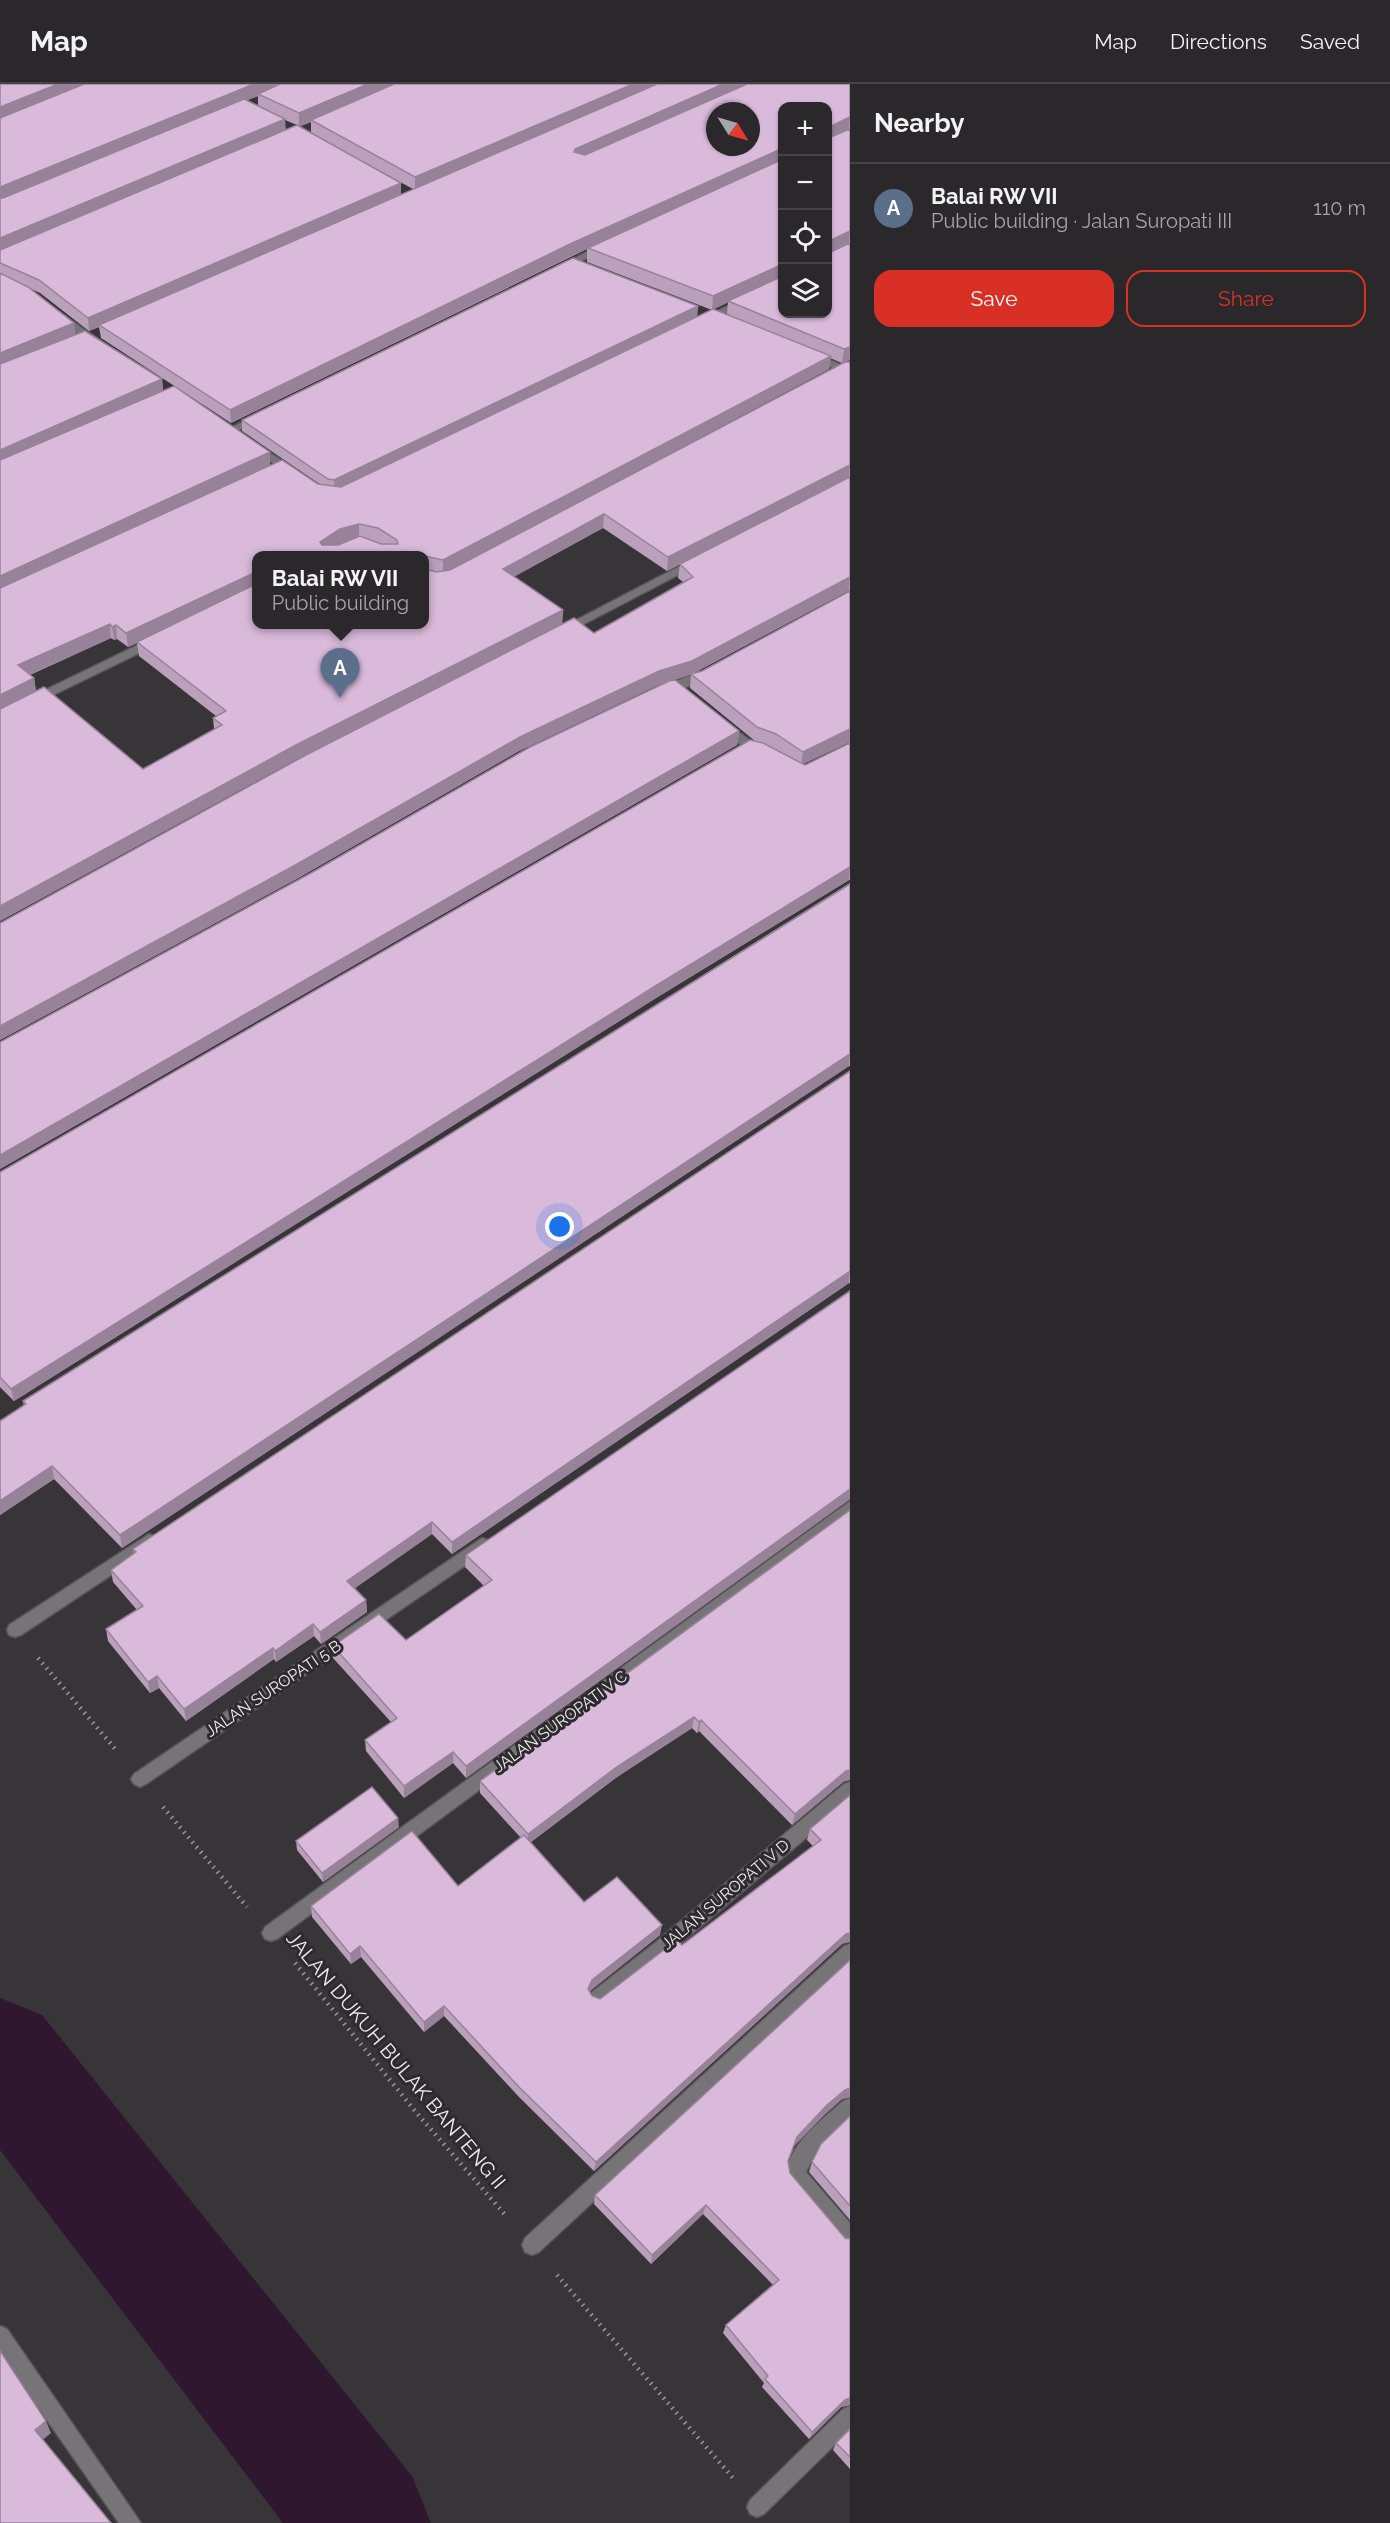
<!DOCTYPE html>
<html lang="en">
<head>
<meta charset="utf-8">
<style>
  :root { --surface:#2a282b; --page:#323033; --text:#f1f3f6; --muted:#a5a6a9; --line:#464447; --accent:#d93025 }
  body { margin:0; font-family:Raleway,sans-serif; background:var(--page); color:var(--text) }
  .controls { position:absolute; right:18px; top:18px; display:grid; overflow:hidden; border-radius:12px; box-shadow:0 2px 4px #0004 }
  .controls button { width:54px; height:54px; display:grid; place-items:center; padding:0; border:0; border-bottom:2px solid var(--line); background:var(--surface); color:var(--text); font:30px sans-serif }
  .compass { position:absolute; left:706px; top:18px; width:54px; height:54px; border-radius:50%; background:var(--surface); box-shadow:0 2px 4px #0004; rotate:127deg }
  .you { position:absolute; left:560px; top:1143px; width:21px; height:21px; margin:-15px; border:4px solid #fff; border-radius:50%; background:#1a73e8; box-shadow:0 0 0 9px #1a73e833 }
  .badge { display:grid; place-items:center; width:39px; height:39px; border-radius:50%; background:var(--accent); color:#fff; font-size:20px; font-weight:700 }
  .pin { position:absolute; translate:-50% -50px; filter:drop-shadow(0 2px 3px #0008) }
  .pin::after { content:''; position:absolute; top:32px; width:21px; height:18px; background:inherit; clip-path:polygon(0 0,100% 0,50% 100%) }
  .popup { position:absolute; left:252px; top:467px; width:177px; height:78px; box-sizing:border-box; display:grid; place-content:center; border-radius:12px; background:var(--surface); filter:drop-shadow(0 2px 4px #0005); font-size:20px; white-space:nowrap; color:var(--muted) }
  .popup b { font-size:22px; color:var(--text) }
  .popup::after { content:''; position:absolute; left:50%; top:100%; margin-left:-12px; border:12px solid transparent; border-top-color:var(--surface) }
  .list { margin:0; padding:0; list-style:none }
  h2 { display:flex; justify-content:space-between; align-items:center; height:78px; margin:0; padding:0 24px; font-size:26px }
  h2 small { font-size:20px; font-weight:400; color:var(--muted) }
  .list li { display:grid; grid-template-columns:39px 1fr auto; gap:18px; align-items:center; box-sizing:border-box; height:90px; padding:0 24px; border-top:2px solid var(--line) }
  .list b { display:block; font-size:22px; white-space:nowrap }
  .list p { margin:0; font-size:20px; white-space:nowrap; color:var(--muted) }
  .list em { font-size:20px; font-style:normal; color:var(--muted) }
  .actions { display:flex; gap:12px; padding:18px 24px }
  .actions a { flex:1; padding:14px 0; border:2px solid var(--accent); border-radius:18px; text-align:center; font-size:21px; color:var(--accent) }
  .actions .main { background:var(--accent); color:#fff }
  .icon { flex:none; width:33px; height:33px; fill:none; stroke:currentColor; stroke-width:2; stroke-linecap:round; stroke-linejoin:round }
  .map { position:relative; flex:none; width:850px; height:2439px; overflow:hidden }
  header { display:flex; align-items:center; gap:36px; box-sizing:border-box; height:84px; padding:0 30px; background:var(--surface); border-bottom:2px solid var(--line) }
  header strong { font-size:28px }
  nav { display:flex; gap:33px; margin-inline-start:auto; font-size:21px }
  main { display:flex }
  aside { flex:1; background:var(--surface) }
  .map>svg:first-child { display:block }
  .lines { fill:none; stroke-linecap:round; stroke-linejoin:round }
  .river { fill:#2e172f; fill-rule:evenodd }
  .minor-casing { stroke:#565356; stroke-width:3 }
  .path { stroke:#9a979a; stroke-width:4.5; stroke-dasharray:1.5 5; stroke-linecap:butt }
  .minor { fill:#777477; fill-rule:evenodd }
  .wall { fill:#bba0bb; fill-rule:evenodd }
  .shaded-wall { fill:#988299 }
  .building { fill:#d9bada; stroke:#988299; stroke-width:1.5; fill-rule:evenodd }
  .labels { text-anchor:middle; stroke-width:6; stroke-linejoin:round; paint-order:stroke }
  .street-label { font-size:16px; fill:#eeecee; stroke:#2e2b2e }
  .near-street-label { font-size:20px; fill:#eeecee; stroke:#2e2b2e }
</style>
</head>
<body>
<header>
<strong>Map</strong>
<nav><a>Map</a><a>Directions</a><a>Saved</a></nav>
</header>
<main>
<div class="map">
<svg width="850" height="2439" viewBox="0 0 850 2439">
  <rect width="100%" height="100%" fill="#383539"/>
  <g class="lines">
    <path class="river" d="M0,1914L42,1931L412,2392L431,2439H283L0,2066Z"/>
    <g class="minor-casing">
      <path id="minor" d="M601,161L610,163L563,186L554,184Z
        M782,195V202L708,238L699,236Z
        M59,228L101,257V261H93L55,233V229Z
        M812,269L850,284V291L808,274L807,272Z
        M260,329L265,332L264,334L235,348L231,349L226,346Z
        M253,358L297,386V390H289L249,363V359Z
        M697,473L701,475V479L565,550H557L555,547Z
        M156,552L160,553V559L0,637V628Z
        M708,585L714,589L699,599L663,610L657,606L659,603Z
        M722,636L754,659L756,662L754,665H746L718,643L716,640L718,637Z
        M850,1417V1433L277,1855L271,1857L265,1855L262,1849L265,1843Z
        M149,1450L155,1452L157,1457L155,1462L21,1551L15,1553L9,1551L7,1546L9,1541Z
        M482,1454L488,1456L490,1461L488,1466L146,1700L140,1703L134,1700L131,1695L134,1690Z
        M850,1698V1717L668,1870L604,1920L598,1923L592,1920L589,1914L592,1908L656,1858L844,1700Z
        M850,1860V1880L539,2168L532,2171L525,2168L522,2161L525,2154L844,1862Z
        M850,2014V2035L816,2068L806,2088L850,2139V2164L843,2161L789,2098C777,2069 825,2033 843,2017Z
        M0,2242L7,2245L141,2439H119L0,2269Z
        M850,2322V2346L764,2430L757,2433L750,2430L747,2423L750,2416L843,2325Z"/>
    </g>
    <path class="path" d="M38,1574L116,1666
      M163,1723L247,1823
      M295,1879L415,2027L507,2133
      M557,2191L733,2394"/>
    <use href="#minor" class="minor"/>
  </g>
  <path class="wall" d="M0,0H850V276L842,279L830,274L829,285L448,487L450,486L850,278V506L692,590L850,658L803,680L805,681L850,659V796H849L656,914L14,1317L0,1303V1088L755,657L690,604L691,590L674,596L739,647L737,661L0,1085V958L668,598L658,601L519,667L300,793L0,956V839L594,549L683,498L678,494L680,480L667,487L603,444L514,492L563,526L562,540L297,675L0,837ZM258,12V22L247,16ZM783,22L828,230H783ZM285,36L297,41L285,46ZM311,38V49L299,42ZM328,59L413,105L401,111V99ZM587,165V178L712,226L728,218L727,230L697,232L698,222L242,336V347L321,401L270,381L163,306L162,295L75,251L29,204L40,209L89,247L99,243L101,254L231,339ZM111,554L114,556L117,555L128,563L137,559L139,572L216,632L213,634L214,645L143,685L36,607L34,594L30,591Z
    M850,799V982H849L122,1464L54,1395L0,1431V1337L24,1322L23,1317Z
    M850,987V1199H849L452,1470L432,1450L355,1504L366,1516L367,1528L321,1560L314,1552L276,1578L274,1575L186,1637L159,1604L150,1609L108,1557L106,1545L137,1526L113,1498L111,1486L134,1470L133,1465Z
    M850,1207V1415L466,1694L453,1679L404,1714L366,1667L365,1656L391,1638L333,1574V1562L406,1556L484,1502L465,1483L466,1471Z
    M850,1426L843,1698L792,1741L699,1647L697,1649L692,1644L617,1693L531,1758L584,1818L660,1851L591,1906L590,1908L592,1912L600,1915L682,1861L813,1762L807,1756L810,1745L850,1711L842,1860L594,2087L519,2013L444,1932L424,1948L361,1873L351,1880L312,1833L311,1822L458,1802L521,1754L480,1709V1697Z
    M399,1743L323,1798L297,1766L296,1757Z
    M850,1876V2013L842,2015L824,2031L794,2062L788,2078L790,2089L845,2154L850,2155V2321L841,2323L809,2355L762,2303L764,2299L723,2249L726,2241L773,2201L703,2130L651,2180L594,2120L595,2111Z
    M850,2032V2136L809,2088L812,2078Z
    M850,2345V2385L833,2366L836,2359Z"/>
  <path class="shaded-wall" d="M58,0H93L0,37V23Z
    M254,0H287L258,10V12L0,117V103Z
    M368,0H399L311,36V38L299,43V29Z
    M633,0H662L415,106V93Z
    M723,0H751L574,78V68L575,65Z
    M850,33L849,46L828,56L829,43Z
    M285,35L286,48L0,169V154Z
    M783,64V77L567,174L231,339L230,326L568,161Z
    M401,99V113L99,241V243L89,247L88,234Z
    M850,147L849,160L828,170L829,157Z
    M783,180V193L712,226L713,212Z
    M698,222L697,232L335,407L334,396Z
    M74,239L76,252L0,284V269Z
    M850,263V276L842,279L844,265Z
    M831,272L829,285L443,490V476Z
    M162,295L163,309L0,381V366Z
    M270,368V382L0,507V492Z
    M850,381L849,394L667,487L668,473Z
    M604,430L603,444L503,499V485Z
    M359,440V454L321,471L320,458L340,445Z
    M256,488V502L128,563L126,549Z
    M850,493L849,506L690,591L658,601L519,667L300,793L0,956V942L520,653Z
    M563,526L562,540L297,675L0,837V822L296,661Z
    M110,540L111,554L20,595L18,581Z
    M116,541L117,555L114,556L112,543Z
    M34,594L36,608L0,626V611Z
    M850,645V658L801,681L803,668Z
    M739,647L737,661L0,1085V1071Z
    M850,783L849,796L656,914L14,1317L11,1305L657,901Z
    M850,970L849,982L122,1464L120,1451Z
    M850,1187L849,1199L452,1470V1458Z
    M52,1382L54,1395L0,1431V1417Z
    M850,1405V1415L466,1694V1682Z
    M432,1438V1450L348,1509L347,1497Z
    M366,1516L367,1528L321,1560L320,1548Z
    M313,1540L314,1552L276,1578L275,1567Z
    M273,1564L274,1575L186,1637L184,1625Z
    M157,1592L159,1604L150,1609L148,1598Z
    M694,1633L692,1644L617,1693L527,1761L528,1750L618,1682Z
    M701,1636L699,1647L697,1649L699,1638Z
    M453,1668V1679L404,1714V1702Z
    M850,1686V1696L843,1698L792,1741L795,1730L846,1687Z
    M398,1734L399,1743L323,1798L322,1789Z
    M662,1841L660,1851L591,1906L587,1915L588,1905L592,1896Z
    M850,1849V1858L842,1860L594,2087L596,2078L846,1850Z
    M360,1862L361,1873L351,1880L350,1870Z
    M444,1922V1932L424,1948V1938Z
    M850,2004V2013L842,2015L824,2031L794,2062L785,2086L797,2053L827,2021L845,2006Z
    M706,2121L703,2130L651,2180L652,2171Z
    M850,2314V2321L841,2323L809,2355L812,2348L845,2316Z
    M46,2337L51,2349L40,2358L35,2346Z"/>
  <path class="building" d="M0,0H58L0,23Z
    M84,0H254L0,103V34Z
    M280,0H368L299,29L258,10Z
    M394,0H633L415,93L311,36Z
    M657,0H723L575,65L574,68L585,71L747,0H850V33L829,43L828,50V22H783V64L568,161L230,326L99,241ZM715,27H751V63H715Z
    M244,15L285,35L0,154V114H3Z
    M297,41L401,99L88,234L39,196L0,179V166Z
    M850,45V147L829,157L828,167L831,168L850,159V263L844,265L728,217L783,192V230H828V51L831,53Z
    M783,75V180L713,212L588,164Z
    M573,174L698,222L334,396L328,395L242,336Z
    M0,189L28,203L74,239L0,269Z
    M713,225L831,272L443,476L424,472V471H256V488L126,549L116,541L112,543L110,540L18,581L34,594L0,611V504L282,376L318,400L341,403ZM359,440L378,444L397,456L398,460H381L360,452L338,461H322L320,458L340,445Z
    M85,247L162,295L0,366V280Z
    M845,278H850V381L668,473L604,430L503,485L563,526L296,661L0,822V625L44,603L143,685L222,641L213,634L226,627L137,558L256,500V540H424V485L436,488L450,486Z
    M174,302L270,368L0,492V376Z
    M850,393V493L692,577L659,587L520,653L299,779L0,942V839L306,671L574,534L594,549L693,493L680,480Z
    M850,507V645L803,668L776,650L757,643L691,590L702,587Z
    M675,596L739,647L0,1071V958L311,789L530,663L669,597Z
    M750,656L763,659L805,681L850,659V783L657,901L11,1305L0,1293V1088Z
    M850,800V970L120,1451L52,1382L0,1417V1337L26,1320L23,1317Z
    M850,987V1187L452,1458L432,1438L347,1497L366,1516L320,1548L313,1540L275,1567L273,1564L184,1625L157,1592L148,1598L106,1545L143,1522L111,1486L136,1468L133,1465Z
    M850,1207V1405L466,1682L453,1668L404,1702L365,1656L397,1634L333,1562L379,1530L406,1556L492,1496L466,1471Z
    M850,1426V1686L846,1687L795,1730L701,1636L699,1638L694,1633L618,1682L528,1750L480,1697Z
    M372,1703L398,1734L322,1789L296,1757Z
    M850,1711V1849L846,1850L596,2078L519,2003L444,1922L424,1938L360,1862L350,1870L311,1822L412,1747L458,1802L524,1751L584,1818L617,1793L662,1841L592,1896L588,1905L592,1912L600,1915L677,1856L682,1861L821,1756L810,1745Z
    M850,1876V2004L845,2006L827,2021L797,2053L788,2077L790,2089L845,2154L850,2155V2314L845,2316L812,2348L765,2295L768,2292L726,2241L779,2196L706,2121L652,2171L595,2111Z
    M850,2032V2122L812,2078L821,2060Z
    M0,2267L46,2337L35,2346L111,2439H0Z
    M850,2345V2373L836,2359Z"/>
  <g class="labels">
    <g class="street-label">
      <text transform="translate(273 1604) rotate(-34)" y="6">JALAN SUROPATI 5 B</text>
      <text transform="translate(560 1637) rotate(-36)" y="6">JALAN SUROPATI V C</text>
      <text transform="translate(725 1810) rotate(-40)" y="6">JALAN SUROPATI V D</text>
    </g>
    <g class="near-street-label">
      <text transform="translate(396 1976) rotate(50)" y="7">JALAN DUKUH BULAK BANTENG II</text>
    </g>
  </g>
</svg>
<div class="controls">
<button>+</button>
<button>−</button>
<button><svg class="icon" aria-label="locate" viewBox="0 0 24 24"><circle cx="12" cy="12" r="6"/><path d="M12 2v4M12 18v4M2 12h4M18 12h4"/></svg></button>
<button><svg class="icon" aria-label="layers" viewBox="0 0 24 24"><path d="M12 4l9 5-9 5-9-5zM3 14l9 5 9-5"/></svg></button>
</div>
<svg class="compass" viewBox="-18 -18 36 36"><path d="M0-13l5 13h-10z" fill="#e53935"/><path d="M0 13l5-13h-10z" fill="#a5a6a9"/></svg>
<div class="you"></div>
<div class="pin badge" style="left:340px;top:614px;background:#5c6f8a">A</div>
<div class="popup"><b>Balai RW VII</b>Public building</div>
</div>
<aside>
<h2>Nearby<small></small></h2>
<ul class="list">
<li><span class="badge" style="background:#5c6f8a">A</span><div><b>Balai RW VII</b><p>Public building · Jalan Suropati III</p></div><em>110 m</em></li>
</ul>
<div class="actions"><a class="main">Save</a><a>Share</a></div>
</aside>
</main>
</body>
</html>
